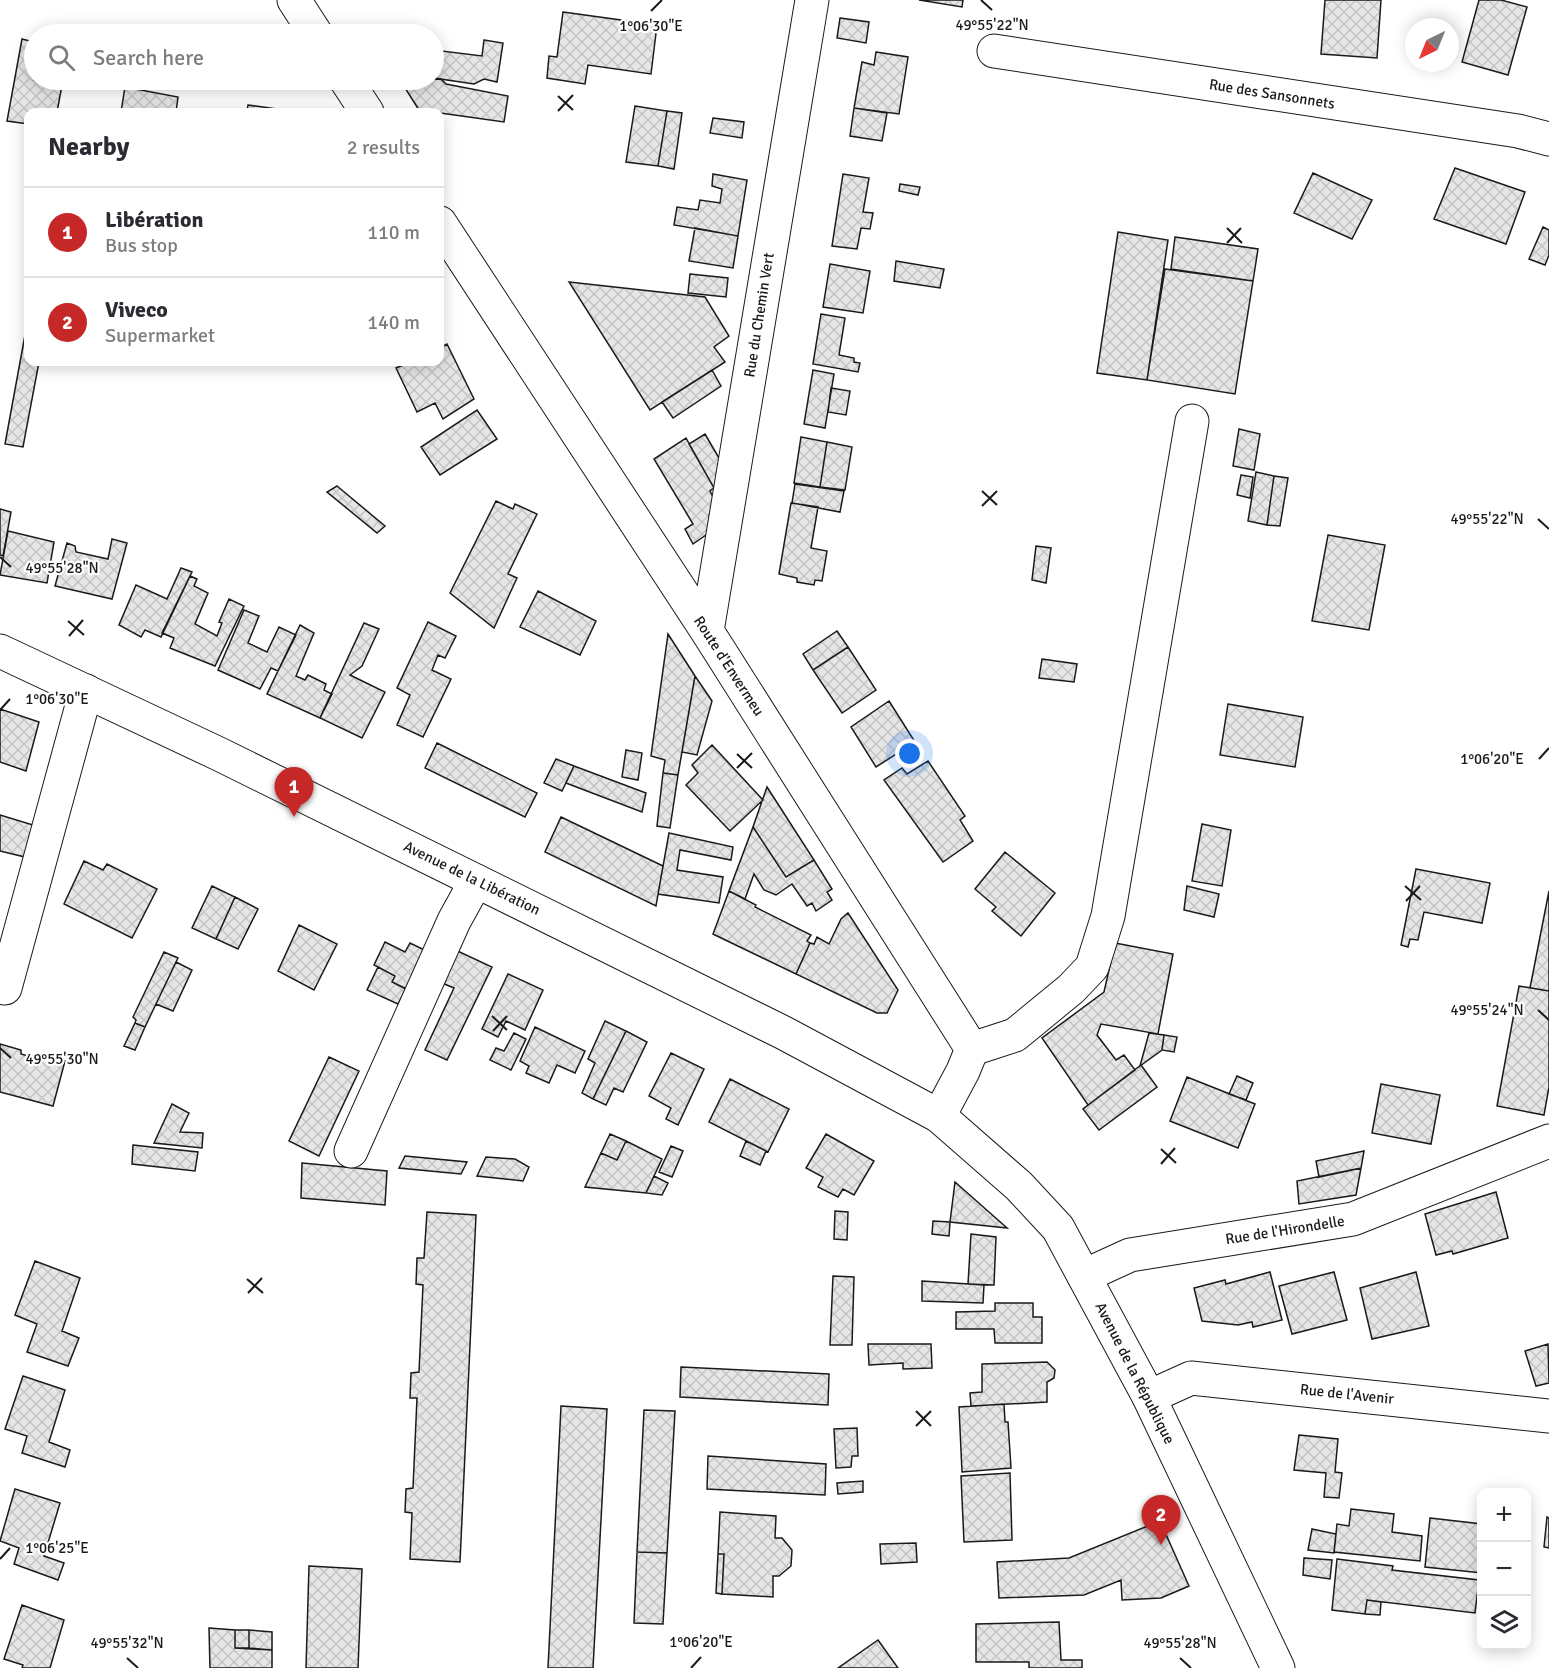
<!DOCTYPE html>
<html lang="en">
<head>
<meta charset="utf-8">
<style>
  :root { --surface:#fff; --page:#f2f2f3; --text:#2b2b33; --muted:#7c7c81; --line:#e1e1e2; --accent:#c62828 }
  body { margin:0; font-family:Signika,sans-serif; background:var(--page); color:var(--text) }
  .controls { position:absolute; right:18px; bottom:18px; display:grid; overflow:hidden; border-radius:12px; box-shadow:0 3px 15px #0003 }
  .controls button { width:54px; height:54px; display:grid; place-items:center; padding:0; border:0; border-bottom:2px solid var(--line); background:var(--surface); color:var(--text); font:30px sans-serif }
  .compass { position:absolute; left:1405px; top:18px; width:54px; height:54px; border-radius:50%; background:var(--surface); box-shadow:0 3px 15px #0003; rotate:223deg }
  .you { position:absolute; left:910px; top:754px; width:21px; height:21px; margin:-15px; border:4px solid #fff; border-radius:50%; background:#1a73e8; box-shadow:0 0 0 9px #1a73e833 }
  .badge { display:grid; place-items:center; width:39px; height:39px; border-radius:50%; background:var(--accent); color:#fff; font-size:20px; font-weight:700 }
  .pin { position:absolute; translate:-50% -50px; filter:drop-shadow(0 2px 3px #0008) }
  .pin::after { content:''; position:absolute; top:32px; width:21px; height:18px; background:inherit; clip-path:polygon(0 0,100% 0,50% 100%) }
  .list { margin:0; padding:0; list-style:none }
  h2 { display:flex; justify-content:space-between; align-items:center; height:78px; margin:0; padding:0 24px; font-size:26px }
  h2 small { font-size:20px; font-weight:400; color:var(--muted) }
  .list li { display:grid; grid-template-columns:39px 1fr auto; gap:18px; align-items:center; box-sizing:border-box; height:90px; padding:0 24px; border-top:2px solid var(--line) }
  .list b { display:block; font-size:22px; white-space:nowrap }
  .list p { margin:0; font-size:20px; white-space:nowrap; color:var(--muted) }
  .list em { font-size:20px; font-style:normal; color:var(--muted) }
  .icon { flex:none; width:33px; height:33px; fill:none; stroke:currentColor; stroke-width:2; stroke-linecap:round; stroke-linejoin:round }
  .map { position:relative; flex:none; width:1549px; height:1668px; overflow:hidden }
  .search { position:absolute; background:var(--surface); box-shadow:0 3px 15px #0003; left:24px; top:24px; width:420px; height:66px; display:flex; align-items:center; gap:15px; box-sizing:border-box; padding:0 21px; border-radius:33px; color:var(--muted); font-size:22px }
  .panel { position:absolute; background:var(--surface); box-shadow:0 3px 15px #0003; left:24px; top:108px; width:420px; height:258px; border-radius:12px }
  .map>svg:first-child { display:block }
  .building { fill:url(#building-cross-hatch); stroke:#1a1a1a; stroke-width:1.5 }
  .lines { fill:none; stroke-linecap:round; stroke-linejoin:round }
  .minor-casing { stroke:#1a1a1a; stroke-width:35 }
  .major-casing { stroke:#1a1a1a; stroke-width:35 }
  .minor { stroke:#fff; stroke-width:33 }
  .major { stroke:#fff; stroke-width:33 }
  .ticks { fill:none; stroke:#1a1a1a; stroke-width:2 }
  .labels { text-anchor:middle; stroke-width:4.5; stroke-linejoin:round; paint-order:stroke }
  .street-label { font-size:15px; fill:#1a1a1a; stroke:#fff }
  .ticks-label { font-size:15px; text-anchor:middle; fill:#1a1a1a; stroke:#fff; stroke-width:4.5; stroke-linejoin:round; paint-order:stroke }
</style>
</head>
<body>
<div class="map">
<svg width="1549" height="1668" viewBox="0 0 1549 1668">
  <defs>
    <pattern id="building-cross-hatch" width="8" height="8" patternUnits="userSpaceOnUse" patternTransform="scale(1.5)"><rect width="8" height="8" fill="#e6e6e6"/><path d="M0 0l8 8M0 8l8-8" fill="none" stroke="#c5c5c5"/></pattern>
  </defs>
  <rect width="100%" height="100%" fill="#fff"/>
  <path class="building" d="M919,0H963L962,7Z
    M1325,0H1381L1377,58L1321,54Z
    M1479,0H1501L1527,7L1508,75L1462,62Z
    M563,12L657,25L651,74L588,65L585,84L547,78L549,56L557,57Z
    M840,18L869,22L866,43L837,38Z
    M22,39L34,42V80H63L57,112H28V124L7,121Z
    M484,40L503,43L497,82L484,79L474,84L434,78V50L482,56Z
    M876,52L908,57L899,114L854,108L862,62L874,65Z
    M441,79L446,84L508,96L504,122L419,110L400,80Z
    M125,87L178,97L176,112H121Z
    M248,105L298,112H247Z
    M635,106L667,111L658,166L626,162Z
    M854,108L887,113L882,141L850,136Z
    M667,111L682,113L674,169L658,166Z
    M713,118L744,122L742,138L710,133Z
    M1455,168L1525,192L1506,244L1434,219Z
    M1313,173L1372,200L1352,239L1294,213Z
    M713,174L747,180L738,236L674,225L677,207L698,210L700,200L720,203L722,189L712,186Z
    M843,174L869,178L863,212L873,213L870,229L861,228L857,249L832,246Z
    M900,184L920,187L918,195L899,191Z
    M1543,227L1549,230V255L1545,265L1529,259Z
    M695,228L738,236L733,268L689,261Z
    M1118,232L1168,240L1147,380L1097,373Z
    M1175,237L1258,249L1253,281L1171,269Z
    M896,261L944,269L940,288L894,281Z
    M830,264L870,271L863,313L823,307Z
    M1165,269L1253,281L1235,394L1147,380Z
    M690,274L728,278L726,297L688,293Z
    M569,282L705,297L729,336L714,347L725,362L650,410Z
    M821,314L845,318L839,355L854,358V362L860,363L858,372L813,364Z
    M25,335L28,336V362H39L23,447L5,444Z
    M447,344L474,399L443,419L435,403L417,412L396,368L410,362H440V348Z
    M712,370L721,386L673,418L662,402Z
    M813,370L834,374L825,428L804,424Z
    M831,388L850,391L846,415L828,412Z
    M477,410L497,439L440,475L421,447Z
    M1239,429L1260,434L1254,470L1233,466Z
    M705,434L730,477L714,488L689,444Z
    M801,437L827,442L820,487L794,483Z
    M686,438L714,488L710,491L719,508L709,515L716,528L693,544L685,529L693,524L654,459Z
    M827,442L852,447L845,490L820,487Z
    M1256,472L1274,476L1267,525L1248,521Z
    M1241,475L1253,477L1250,498L1237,495Z
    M1274,476L1288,478L1280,526L1267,525Z
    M795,484L844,491L840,512L792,503Z
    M337,486L385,526L377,533L327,492Z
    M496,501L513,509L515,504L537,514L508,574L517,578L494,628L450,593Z
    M791,503L818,507L811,548L827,551L822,581L815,580L814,585L797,582V578L779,574Z
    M0,509L11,512L3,556L0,555Z
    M8,531L54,542L47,583L0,575Z
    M1328,535L1385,545L1369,630L1312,621Z
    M112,539L127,543L112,599L55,586L67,543L75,546L76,552L108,559Z
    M1036,546L1051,548L1046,583L1032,580Z
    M181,568L192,572L161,637L145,630L141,637L119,625L136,585L167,599Z
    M190,576L197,579L194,586L208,593L195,624L217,636L222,623L219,622L229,599L244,606L215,666L170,648L174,638L162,633Z
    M538,591L596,621L580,655L520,627Z
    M244,610L259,616L248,643L267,652L279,627L296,635L278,671L271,668L260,689L218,670Z
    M428,622L456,636L445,658L438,655L432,670L451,679L423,737L397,725L410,695L397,688Z
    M364,623L379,629L362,666L350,675L385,692L362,738L320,718Z
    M300,625L314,633L296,676L305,680L308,675L326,684L324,690L332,694L320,718L267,694Z
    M837,631L848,647L813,670L803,654Z
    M668,634L695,676L678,775L663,773L665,760L651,756Z
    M848,647L876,690L842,713L813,670Z
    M1042,659L1077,664L1074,682L1039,678Z
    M695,676L712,701L697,755L682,752Z
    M889,701L915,742L876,767L851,727Z
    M1228,704L1303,717L1295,767L1220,755Z
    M0,709L39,722L26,771L0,762Z
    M437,743L537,793L525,817L425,768Z
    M712,745L763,800L730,831L686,785L698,773L692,765Z
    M626,750L642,753L638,780L622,777Z
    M556,759L574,766L562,791L544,783Z
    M928,761L965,816L960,820L973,841L943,862L884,780L902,768L907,774Z
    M574,766L646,793L642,812L566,783Z
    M663,773L678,775L670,828L657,826Z
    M767,787L814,860L786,877L753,827Z
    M0,815L33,825L25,857L0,851Z
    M561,817L663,866L656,906L545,852Z
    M1202,824L1231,830L1222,886L1192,881Z
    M753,827L786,877L814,860L832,889L827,892L832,900L816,911L812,903L807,906L792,884L776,895L764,890L754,874L745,899L729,891Z
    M669,833L733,847L731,860L680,850L677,870L723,877L719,903L658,894Z
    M1005,852L1055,893L1021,936L992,911L996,907L975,889Z
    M84,861L103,870L107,864L157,889L132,938L64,904Z
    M1416,869L1490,883L1482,923L1424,912L1418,940L1410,939L1408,947L1401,945Z
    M212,886L235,897L216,939L192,928Z
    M1187,886L1219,894L1214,917L1184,910Z
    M729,891L756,905L755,907L811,935L807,941L810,943L796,974L713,934Z
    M1549,891V991L1530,988Z
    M235,897L258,909L238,949L216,939Z
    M848,913L898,990L887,1013H877L796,974L810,943L814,944L817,937L829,944L841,919Z
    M299,925L337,944L314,990L278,971Z
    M385,942L405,952L410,943L433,954L415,993L392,982L395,976L374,965Z
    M1115,943L1173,954L1158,1034L1101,1024L1097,1035L1116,1060L1124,1055L1135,1070L1088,1105L1042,1038L1104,992Z
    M449,947L492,967L447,1060L425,1050L454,988L442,983Z
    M164,952L178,958L145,1027L135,1023L136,1020L133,1017Z
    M176,962L192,970L173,1011L156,1004Z
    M378,967L395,976L392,982L406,989L398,1004L367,990Z
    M508,974L543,990L525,1030L506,1021L498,1037L482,1029Z
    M1519,986L1549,991V1087L1544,1115L1497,1106Z
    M605,1021L626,1031L593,1099L582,1093L595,1063L588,1059Z
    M135,1023L145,1027L135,1050L124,1046Z
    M535,1027L585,1051L575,1073L557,1065L549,1083L526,1073L529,1066L520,1061Z
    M626,1031L647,1042L623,1092L614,1088L606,1105L593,1099Z
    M514,1033L526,1039L511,1070L490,1060L496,1048L504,1051Z
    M1149,1033L1164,1035L1162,1050L1140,1066Z
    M1164,1035L1177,1037L1174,1052L1162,1050Z
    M0,1044L21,1050V1054L39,1059L40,1054L65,1061L53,1106L0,1092Z
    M671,1053L704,1069L678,1125L666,1119L671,1108L649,1096Z
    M329,1057L359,1071L319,1156L289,1141Z
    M1141,1065L1157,1087L1099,1130L1083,1109Z
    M1237,1076L1253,1083L1246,1100L1229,1094Z
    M1187,1077L1255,1104L1238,1148L1170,1121Z
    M730,1079L789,1109L768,1152L709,1122Z
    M1381,1084L1440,1095L1431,1144L1372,1133Z
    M172,1104L189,1113L180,1132L203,1133L202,1148L154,1143Z
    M610,1134L626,1141L617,1160L601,1153Z
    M826,1134L874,1161L854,1195L843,1189L838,1197L818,1187L823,1177L806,1168Z
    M626,1141L662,1159L646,1193L585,1187L601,1153L617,1160Z
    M746,1141L766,1151L760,1165L740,1156Z
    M133,1145L198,1152L195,1171L132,1164Z
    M671,1146L683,1151L672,1177L659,1172Z
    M1364,1151L1361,1168L1319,1177L1316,1161Z
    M405,1156L467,1162L461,1174L399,1168Z
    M486,1157L515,1159L529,1167L523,1181L477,1176Z
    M302,1163L387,1171L385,1205L301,1198Z
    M1361,1168L1356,1195L1299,1204L1297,1181Z
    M654,1176L668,1183L662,1195L646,1193Z
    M955,1182L1007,1228L950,1222Z
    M1496,1192L1508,1238L1453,1254L1452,1251L1436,1255L1425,1214Z
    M835,1211L848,1212L847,1240L834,1239Z
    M427,1212L476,1215L460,1562L410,1559L412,1513L405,1512L406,1489L413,1488L417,1398H410L411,1373L419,1372L423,1285L416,1284L417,1258H424Z
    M933,1221L950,1222L949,1236L932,1234Z
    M971,1234L996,1237L994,1285L968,1284Z
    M35,1261L80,1278L62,1331L79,1338L68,1366L27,1352L37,1324L15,1315Z
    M1270,1272L1282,1320L1253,1327L1252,1322L1238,1325L1202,1321L1194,1288L1225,1280L1226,1284Z
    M1334,1272L1347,1320L1292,1334L1279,1286Z
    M1416,1272L1429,1326L1372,1339L1360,1288Z
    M833,1276L854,1277L852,1345H830Z
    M922,1281L984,1285L983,1303L922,1301Z
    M995,1303H1033V1317H1042V1343H995L994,1329H956V1312L995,1311Z
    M868,1344H931L932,1368L903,1369V1363L869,1365Z
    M1548,1344L1549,1383L1536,1386L1525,1351Z
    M1047,1362L1055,1370L1054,1378L1047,1382V1402L971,1406L970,1393L982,1392V1364Z
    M681,1367L829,1374L828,1405L680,1397Z
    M23,1376L65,1390L49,1442L70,1450L65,1467L22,1453L27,1436L5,1429Z
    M1004,1404L1005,1422H1008L1011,1468L962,1472L959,1407Z
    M561,1406L607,1409L593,1668H548Z
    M644,1410L675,1411L667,1553L637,1552Z
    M857,1428L858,1456H852L851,1467L836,1468L834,1429Z
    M1299,1435L1338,1439L1335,1472L1342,1473L1339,1498L1324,1497L1326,1473L1294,1470Z
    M708,1456L826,1464L825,1495L707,1489Z
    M1010,1473L1012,1540L964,1542L961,1476Z
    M863,1481V1492L838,1494L837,1483Z
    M15,1489L60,1503L44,1556L64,1563L58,1580L14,1564L19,1548L0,1541Z
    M1351,1509L1394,1514L1392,1532L1422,1536L1420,1561L1334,1552L1337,1524L1349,1526Z
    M720,1512L776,1516L775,1538H782L792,1550L791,1566L779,1576H773V1597L722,1594L724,1554H718Z
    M1547,1517L1549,1518V1548L1544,1547Z
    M1430,1518L1482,1524V1573L1425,1567Z
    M1160,1521L1189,1586L1161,1598L1122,1600L1121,1580L1084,1595L999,1598L997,1562L1069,1558Z
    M1312,1529L1336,1534L1334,1553L1308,1550Z
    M916,1543L917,1562L881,1564L880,1544Z
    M637,1552L667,1553L663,1624L634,1623Z
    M718,1554H724L722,1594L716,1593Z
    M1304,1558L1332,1560L1330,1579L1303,1575Z
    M1337,1559L1393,1566L1392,1570L1479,1580L1475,1613L1367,1600L1365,1614L1332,1610Z
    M309,1566L362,1569L358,1668H306Z
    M1367,1600L1381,1602L1380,1615L1365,1614Z
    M22,1605L64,1620L50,1668H22L23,1665L4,1659Z
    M1059,1622L1061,1660H1082V1668H1029V1662H976V1624Z
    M209,1628L235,1630V1648L272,1650V1668H210Z
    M235,1630H249V1648H235Z
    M249,1630L272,1632V1650L249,1648Z
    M878,1640L898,1668H838Z"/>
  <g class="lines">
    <g class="minor-casing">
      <path id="minor" d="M294,0L316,34
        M994,51L1518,131L1549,139
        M346,80L367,112
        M440,223L707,631L972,1049L963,1071L939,1116
        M707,631L812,0
        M5,988L86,691
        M972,1049L1015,1035L1071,989L1092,967L1108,916L1192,421
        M351,1151L454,921L476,881
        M1084,1276L1130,1255L1353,1219L1549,1141
        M1149,1397L1191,1378L1549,1416"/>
    </g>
    <g class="major-casing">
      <path id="major" d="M0,651L219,754L784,1033L939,1116L1019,1186L1058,1228L1149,1397L1278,1668"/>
    </g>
    <use href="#minor" class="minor"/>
    <use href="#major" class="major"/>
  </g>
  <path class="ticks" d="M981,0L992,10M651,11L662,0M558,96L573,110M558,111L573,95M1227,228L1242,243M1227,243L1241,228M982,491L997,505M982,506L997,491M1538,519L1549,529M0,557L11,567M68,621L84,635M69,636L83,620M0,710L10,699M737,754L752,768M1539,759L1549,748M737,768L752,753M1405,886L1421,900M1406,901L1420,886M1538,1010L1549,1020M492,1016L507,1030M493,1031L507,1016M0,1048L11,1058M1161,1149L1176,1163M1161,1164L1175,1148M247,1279L263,1293M248,1293L262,1278M916,1411L931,1426M916,1426L931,1411M0,1559L10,1548M127,1658L138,1668M1180,1658L1191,1668M691,1668L701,1657"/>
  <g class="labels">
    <g class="street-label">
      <text transform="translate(1272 94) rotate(9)" y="5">Rue des Sansonnets</text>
      <text transform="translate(759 315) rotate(-81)" y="5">Rue du Chemin Vert</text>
      <text transform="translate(729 666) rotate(57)" y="5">Route d'Envermeu</text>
      <text transform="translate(472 878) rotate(26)" y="5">Avenue de la Libération</text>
      <text transform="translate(1285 1230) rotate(-9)" y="5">Rue de l'Hirondelle</text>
      <text transform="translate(1135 1373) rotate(63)" y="5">Avenue de la République</text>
      <text transform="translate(1347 1394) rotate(6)" y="5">Rue de l'Avenir</text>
    </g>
  </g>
  <g class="ticks-label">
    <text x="992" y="30">49°55'22"N</text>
    <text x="651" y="31">1°06'30"E</text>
    <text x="1487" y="524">49°55'22"N</text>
    <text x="62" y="573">49°55'28"N</text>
    <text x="57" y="704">1°06'30"E</text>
    <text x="1492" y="764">1°06'20"E</text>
    <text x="1487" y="1015">49°55'24"N</text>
    <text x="62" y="1064">49°55'30"N</text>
    <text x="57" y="1553">1°06'25"E</text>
    <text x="701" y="1647">1°06'20"E</text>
    <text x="127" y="1648">49°55'32"N</text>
    <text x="1180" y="1648">49°55'28"N</text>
  </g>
</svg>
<div class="controls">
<button>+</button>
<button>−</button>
<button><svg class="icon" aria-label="layers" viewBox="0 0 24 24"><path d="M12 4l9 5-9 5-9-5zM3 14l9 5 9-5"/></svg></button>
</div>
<svg class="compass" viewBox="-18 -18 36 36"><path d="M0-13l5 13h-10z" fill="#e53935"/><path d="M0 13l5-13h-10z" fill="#7c7c81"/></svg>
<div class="you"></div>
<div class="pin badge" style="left:294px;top:817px">1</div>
<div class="pin badge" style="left:1161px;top:1545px">2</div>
<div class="search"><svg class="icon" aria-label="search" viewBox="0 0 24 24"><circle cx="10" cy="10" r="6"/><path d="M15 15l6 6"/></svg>Search here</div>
<section class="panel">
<h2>Nearby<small>2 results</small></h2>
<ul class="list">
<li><span class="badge">1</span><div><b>Libération</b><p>Bus stop</p></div><em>110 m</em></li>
<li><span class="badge">2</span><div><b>Viveco</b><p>Supermarket</p></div><em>140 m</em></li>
</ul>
</section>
</div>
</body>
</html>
